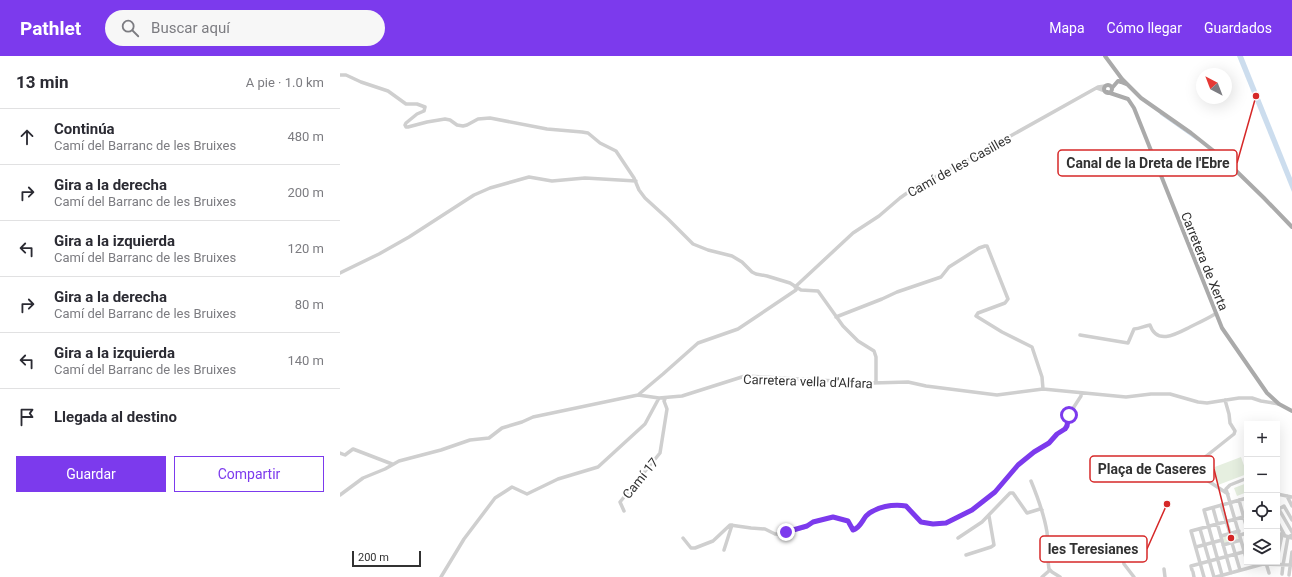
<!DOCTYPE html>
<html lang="es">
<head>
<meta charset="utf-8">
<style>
  :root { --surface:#fff; --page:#f7f7f7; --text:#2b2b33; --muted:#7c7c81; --line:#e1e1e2; --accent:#7c3aed }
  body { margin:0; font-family:Roboto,sans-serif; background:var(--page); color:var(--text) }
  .controls { position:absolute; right:12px; bottom:12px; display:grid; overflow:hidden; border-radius:0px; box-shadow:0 4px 16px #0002 }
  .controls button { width:36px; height:36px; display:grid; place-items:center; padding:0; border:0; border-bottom:1px solid var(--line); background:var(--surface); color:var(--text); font:20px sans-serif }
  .compass { position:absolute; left:856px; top:12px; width:36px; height:36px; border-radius:50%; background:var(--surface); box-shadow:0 4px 16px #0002; rotate:318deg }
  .scale { position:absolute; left:12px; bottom:10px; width:69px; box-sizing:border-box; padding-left:4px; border:2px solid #323232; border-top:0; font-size:11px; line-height:14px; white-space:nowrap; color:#323232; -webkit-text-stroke:3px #fff; paint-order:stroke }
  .stop { position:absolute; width:12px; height:12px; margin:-9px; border:3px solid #7c3aed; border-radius:50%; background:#fff }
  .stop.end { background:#7c3aed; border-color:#fff; box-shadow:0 1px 4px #0008 }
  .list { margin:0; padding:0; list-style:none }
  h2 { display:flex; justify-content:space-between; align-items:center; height:52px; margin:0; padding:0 16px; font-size:17px }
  h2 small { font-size:13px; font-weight:400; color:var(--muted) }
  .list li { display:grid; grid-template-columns:26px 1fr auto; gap:12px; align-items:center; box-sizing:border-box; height:56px; padding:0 16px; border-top:1px solid var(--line) }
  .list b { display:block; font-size:15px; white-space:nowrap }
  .list p { margin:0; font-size:13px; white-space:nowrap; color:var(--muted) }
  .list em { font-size:13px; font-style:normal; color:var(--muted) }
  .actions { display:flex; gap:8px; padding:12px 16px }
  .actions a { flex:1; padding:9px 0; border:1px solid var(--accent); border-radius:0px; text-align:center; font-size:14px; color:var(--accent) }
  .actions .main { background:var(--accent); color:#fff }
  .icon { flex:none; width:22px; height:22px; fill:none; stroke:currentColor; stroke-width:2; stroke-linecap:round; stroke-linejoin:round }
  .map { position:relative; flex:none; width:952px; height:521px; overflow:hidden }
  header { display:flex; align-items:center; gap:24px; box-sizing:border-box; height:56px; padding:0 20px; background:var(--accent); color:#fff }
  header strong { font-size:19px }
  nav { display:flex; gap:22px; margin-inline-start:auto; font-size:14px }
  .search { width:280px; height:36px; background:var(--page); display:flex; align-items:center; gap:10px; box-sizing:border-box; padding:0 14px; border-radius:22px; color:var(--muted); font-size:15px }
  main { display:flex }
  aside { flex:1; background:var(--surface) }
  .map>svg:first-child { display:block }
  .green { fill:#e6efe0 }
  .water { fill:#cde }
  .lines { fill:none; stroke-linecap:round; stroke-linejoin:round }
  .stream { stroke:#cde; stroke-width:1 }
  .minor { stroke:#cfcfcf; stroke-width:3.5 }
  .major { stroke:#aaa; stroke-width:4 }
  .route { stroke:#7c3aed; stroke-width:5 }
  .labels { text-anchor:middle; stroke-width:4; stroke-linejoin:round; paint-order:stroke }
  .street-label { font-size:13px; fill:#323232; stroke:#fff }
  .leader { fill:none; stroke:#d62828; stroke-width:1.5 }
  .callout-dot { fill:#d62828; stroke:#fff; stroke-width:1.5 }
  .callout { fill:#fff; stroke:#d62828; stroke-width:1.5 }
  .callout-label { font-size:14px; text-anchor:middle; font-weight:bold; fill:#323232 }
</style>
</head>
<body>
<header>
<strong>Pathlet</strong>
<div class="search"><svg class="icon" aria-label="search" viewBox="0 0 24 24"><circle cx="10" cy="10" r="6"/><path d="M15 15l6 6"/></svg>Buscar aquí</div>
<nav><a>Mapa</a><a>Cómo llegar</a><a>Guardados</a></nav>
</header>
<main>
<aside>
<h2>13 min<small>A pie · 1.0 km</small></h2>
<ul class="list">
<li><svg class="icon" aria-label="ahead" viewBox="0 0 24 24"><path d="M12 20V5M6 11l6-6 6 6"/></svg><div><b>Continúa</b><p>Camí del Barranc de les Bruixes</p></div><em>480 m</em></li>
<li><svg class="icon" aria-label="right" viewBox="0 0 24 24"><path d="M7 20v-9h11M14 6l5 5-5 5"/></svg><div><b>Gira a la derecha</b><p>Camí del Barranc de les Bruixes</p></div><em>200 m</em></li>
<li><svg class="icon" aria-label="left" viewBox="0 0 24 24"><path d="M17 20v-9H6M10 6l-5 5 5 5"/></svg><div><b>Gira a la izquierda</b><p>Camí del Barranc de les Bruixes</p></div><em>120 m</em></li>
<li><svg class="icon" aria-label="right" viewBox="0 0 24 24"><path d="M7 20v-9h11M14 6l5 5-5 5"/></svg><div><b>Gira a la derecha</b><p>Camí del Barranc de les Bruixes</p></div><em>80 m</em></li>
<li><svg class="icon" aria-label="left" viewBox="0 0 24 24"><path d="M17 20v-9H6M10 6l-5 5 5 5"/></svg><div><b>Gira a la izquierda</b><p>Camí del Barranc de les Bruixes</p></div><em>140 m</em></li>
<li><svg class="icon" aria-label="arrive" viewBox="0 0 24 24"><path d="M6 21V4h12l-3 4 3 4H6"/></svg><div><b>Llegada al destino</b></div></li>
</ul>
<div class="actions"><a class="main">Guardar</a><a>Compartir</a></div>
</aside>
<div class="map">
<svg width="952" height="521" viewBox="0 0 952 521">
  <rect width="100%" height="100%" fill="#fff"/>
  <path class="green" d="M901,401L907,418L878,429L872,412Z
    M907,427V436L897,440L894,432Z
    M897,476L900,483L884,488L883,480Z"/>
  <path class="water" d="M897,0H903L952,122V136Z"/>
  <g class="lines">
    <path class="stream" d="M820,58L857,84
      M872,96L892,114"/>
    <path class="minor" d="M0,19H6L21,26L48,35L66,48H77L85,51L84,55L77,58L66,67L65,69L66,71H68L87,66L105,63L110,64L117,69L123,70L127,69L138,63L150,62L207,73L242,76L248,77L260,87L276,95L294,122L299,134L305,142L328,163L353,188L368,194L392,200L402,206L412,216L416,218L427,220L450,227L461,234L478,235L503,270L518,285L534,295L536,301V327
      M757,32L765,35
      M0,217L39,198L69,181L134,139L150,132L189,121L212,125L245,122L296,125
      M455,231L513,177L539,160L560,142L577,130L615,111L758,31L765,30
      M496,261L542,243L557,236L601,221L609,211L639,192L645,190H647L668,243L665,247L638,257L636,260L662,276L692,291L702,321L703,333
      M740,279L788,287L794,273C800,273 804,270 810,269C817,290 838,277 850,271C858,267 867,263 875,258
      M298,339L323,318L358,287L398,273L456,234L457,232
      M885,344L889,358L890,367L895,375L894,378L850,413L888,438
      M0,397L5,399L13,393L52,408
      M905,423L890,429L886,433L907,505
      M691,425C698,442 704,458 707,476C708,488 707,501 709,513L712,516L720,521
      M937,438L952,441
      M0,439L23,422L45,413L59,405L101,394L130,384L149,382L162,372L182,366L193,361L298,339L319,342L342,340L405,320L533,327L568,326L586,330L657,339L703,333L786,341L811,338H830L858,346L867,347L899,342H912L921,345L939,348
      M947,440L952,450
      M899,444L907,473
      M881,449L890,477
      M937,450L952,476
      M873,452L891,517
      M939,453L944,450L952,464
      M284,455L280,446L320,397L327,353L324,345L325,343
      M937,465L945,480
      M860,473L874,521
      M937,477L952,482
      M900,479L907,477
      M881,480L899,475
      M343,482L351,492H355L373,485L390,469L411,472L425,473L435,478H440L466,471L476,465L494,461L508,465L512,473L515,474C520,469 522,464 527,459C538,450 553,447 566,450L581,466L593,468L606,467L634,453L655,436L678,409L695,395L709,387L717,378L725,372L730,357L741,340V337
      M618,482L642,466L670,437H673L687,457L700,453L702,454
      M892,487L900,514
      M883,489L901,484
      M856,491L882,484
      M384,494L392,469
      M708,498L728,493
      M626,499L651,491L654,489L649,460
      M783,503L784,508L794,521
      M937,503L942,479
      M926,507L929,517
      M824,513L825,521
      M852,514L851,510L907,495
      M853,516L854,521
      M942,518L943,509L948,481L952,479
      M882,519L864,454L907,442
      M949,519L952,496
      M101,521L124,483L155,442L172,431L187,438L218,423L258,411L305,368L319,342
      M702,521L710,514
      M864,521L851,475L907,460
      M876,521L923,508L952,509"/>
    <path class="major" d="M765,0L782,23L801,42L851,77L885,104L924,142L952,171
      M764 33a4 4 0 1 1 8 0a4 4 0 1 1-8 0Z
      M772,32L778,25L781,26L786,28
      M767,36L788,43L794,52L882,272L927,337L939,348L952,355"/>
  </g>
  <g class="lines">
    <path class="route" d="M446,476L467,470L473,466L493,461L508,465L513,474C520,472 522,465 526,460C536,450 554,448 566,450L581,466L593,468L606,467L632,454L655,436L678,409L694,396L709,387L717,378L725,373L727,370L729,359"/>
  </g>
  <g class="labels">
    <g class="street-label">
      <text transform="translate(619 109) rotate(-29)" y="5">Camí de les Casilles</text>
      <text transform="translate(865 205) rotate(68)" y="5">Carretera de Xerta</text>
      <text transform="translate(468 325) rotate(2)" y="5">Carretera vella d'Alfara</text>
      <text transform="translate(300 422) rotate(-51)" y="5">Camí 17</text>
    </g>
  </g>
  <path class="leader" d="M916 40L897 107M891 482L874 413M827 448L807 493"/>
  <g class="callout-dot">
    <circle cx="916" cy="40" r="4"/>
    <circle cx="891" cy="482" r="4"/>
    <circle cx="827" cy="448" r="4"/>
  </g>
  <g class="callout">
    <rect x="718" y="94" width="179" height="26" rx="4"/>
    <rect x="750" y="400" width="124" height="26" rx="4"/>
    <rect x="700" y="480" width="107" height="26" rx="4"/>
  </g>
  <g class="callout-label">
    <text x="808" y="112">Canal de la Dreta de l'Ebre</text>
    <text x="812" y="418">Plaça de Caseres</text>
    <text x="753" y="498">les Teresianes</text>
  </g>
</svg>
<div class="controls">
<button>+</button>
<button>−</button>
<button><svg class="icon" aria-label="locate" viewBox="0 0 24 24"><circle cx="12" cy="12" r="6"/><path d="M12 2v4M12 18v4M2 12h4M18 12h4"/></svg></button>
<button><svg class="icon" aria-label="layers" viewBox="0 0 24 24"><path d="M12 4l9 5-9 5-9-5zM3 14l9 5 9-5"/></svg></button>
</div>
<svg class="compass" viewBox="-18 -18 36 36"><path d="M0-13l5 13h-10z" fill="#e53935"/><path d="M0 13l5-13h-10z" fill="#7c7c81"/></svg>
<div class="scale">200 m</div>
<div class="stop" style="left:729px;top:359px"></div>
<div class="stop end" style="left:446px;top:476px"></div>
</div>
</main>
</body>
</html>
